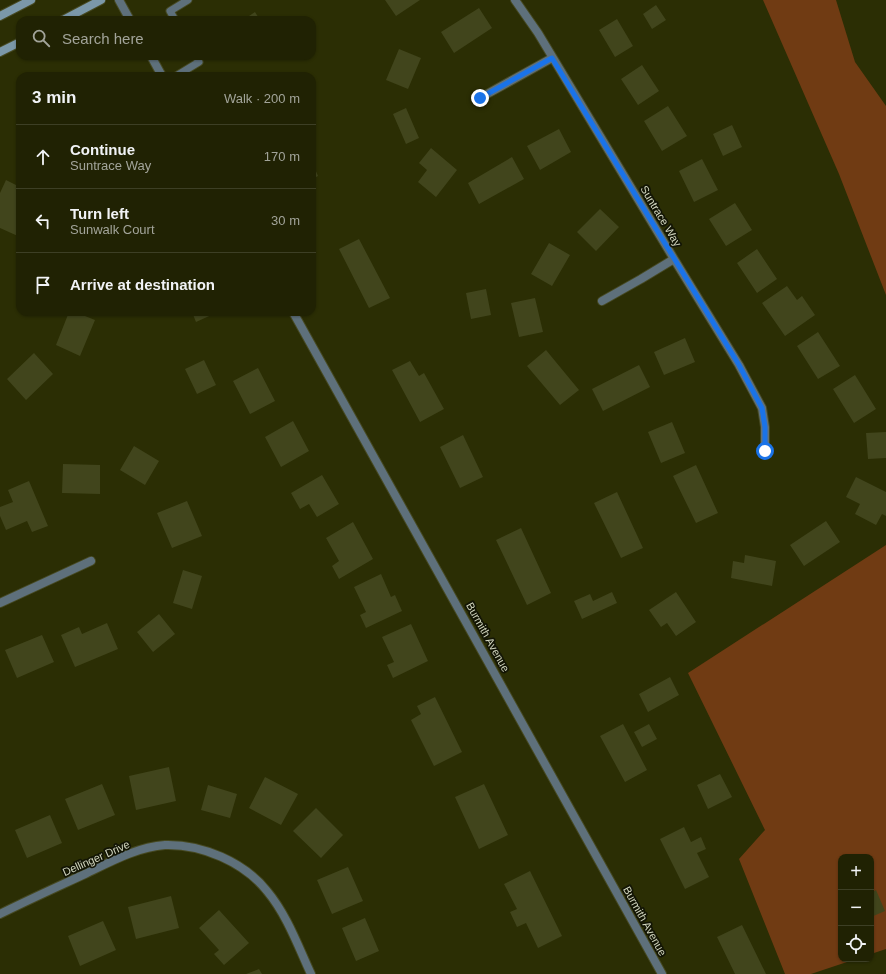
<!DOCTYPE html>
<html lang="en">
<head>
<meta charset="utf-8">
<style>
  :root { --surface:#202203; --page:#2d2f12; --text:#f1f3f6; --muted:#a2a49a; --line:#3d3f25 }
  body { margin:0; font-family:Helvetica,sans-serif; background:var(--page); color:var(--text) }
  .controls { position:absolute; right:12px; bottom:12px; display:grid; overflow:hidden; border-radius:8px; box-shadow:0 1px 3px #0004 }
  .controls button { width:36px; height:36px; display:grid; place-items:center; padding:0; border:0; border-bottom:1px solid var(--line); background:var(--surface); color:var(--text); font:20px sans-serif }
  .stop { position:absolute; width:12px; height:12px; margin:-9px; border:3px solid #1a73e8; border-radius:50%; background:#fff }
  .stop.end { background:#1a73e8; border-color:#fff; box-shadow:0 1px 4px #0008 }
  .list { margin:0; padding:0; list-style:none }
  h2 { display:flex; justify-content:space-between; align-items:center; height:52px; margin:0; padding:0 16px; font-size:17px }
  h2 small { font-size:13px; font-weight:400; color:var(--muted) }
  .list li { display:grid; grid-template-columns:26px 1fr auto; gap:12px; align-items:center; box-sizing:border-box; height:64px; padding:0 16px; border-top:1px solid var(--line) }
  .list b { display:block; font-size:15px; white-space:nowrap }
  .list p { margin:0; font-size:13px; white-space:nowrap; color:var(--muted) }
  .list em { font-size:13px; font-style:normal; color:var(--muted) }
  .icon { flex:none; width:22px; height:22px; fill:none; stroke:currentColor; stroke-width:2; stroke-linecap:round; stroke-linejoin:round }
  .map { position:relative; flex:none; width:886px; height:974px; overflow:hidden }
  .search { position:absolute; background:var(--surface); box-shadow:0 1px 3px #0004; left:16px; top:16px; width:300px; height:44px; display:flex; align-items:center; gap:10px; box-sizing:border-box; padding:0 14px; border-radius:12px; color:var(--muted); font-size:15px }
  .panel { position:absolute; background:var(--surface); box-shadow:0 1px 3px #0004; left:16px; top:72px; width:300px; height:244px; border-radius:12px }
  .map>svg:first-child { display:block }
  .green { fill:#703b13 }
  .building { fill:#41451c }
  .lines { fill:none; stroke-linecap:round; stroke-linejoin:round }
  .lane-casing { stroke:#464922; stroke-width:9 }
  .street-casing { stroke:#464922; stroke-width:10 }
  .secondary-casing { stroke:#464922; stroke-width:10 }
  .lane { stroke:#5e707b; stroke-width:7 }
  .street { stroke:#5e707b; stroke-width:8 }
  .secondary { stroke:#7b98a9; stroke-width:8 }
  .route { stroke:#1a73e8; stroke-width:5 }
  .labels { text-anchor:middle; stroke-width:3.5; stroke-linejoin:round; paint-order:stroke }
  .street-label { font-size:11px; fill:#d1d5be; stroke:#131505 }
</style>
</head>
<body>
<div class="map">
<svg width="886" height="974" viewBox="0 0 886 974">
  <rect width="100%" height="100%" fill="#2b2e04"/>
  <path class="green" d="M763,0H836L855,62L886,106V295L839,174Z
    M886,545V949L871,954V857H841V959H856L811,974H785L739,859L765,830L688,673Z"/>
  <path class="building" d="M385,0H420L396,16Z
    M656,5L666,20L652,29L643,14Z
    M479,8L492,28L454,53L441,32Z
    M255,12L260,20H243Z
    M617,19L633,46L615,57L599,30Z
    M399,49L421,58L408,89L386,80Z
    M642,65L659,91L638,105L621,79Z
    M668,106L687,136L662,151L644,121Z
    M406,108L419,138L406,144L393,114Z
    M732,125L742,147L723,156L713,134Z
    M559,129L571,152L540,170L527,146Z
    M431,148L457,170L436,197L418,182L427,170L419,163Z
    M512,157L524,179L479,204L468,183Z
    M702,159L718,190L694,202L679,171Z
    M312,162L318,176L312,179Z
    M6,180L20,187V237L0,228V193Z
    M735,203L752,230L726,246L709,219Z
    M600,209L619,227L596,251L577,232Z
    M359,239L390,298L369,308L339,249Z
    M549,243L570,255L552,286L531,274Z
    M757,249L777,279L757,293L737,263Z
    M787,286L797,300L802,296L815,315L785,336L762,303Z
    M486,289L491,315L471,319L466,293Z
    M535,298L543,332L519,337L511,303Z
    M69,312H75L95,320L80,356L56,345Z
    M192,312H218L196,322Z
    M818,332L840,366L818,379L797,346Z
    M685,338L695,362L664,375L654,352Z
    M546,350L579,390L560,405L527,366Z
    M34,353L53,374L26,400L7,379Z
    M204,360L216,385L197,394L185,369Z
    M410,361L419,376L424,373L444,409L420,422L392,370Z
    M639,365L650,387L603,411L592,389Z
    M258,368L275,401L250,414L233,381Z
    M855,375L876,409L854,423L833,389Z
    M293,421L309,451L281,467L265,437Z
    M672,422L685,453L661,463L648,432Z
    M886,432V458L868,459L866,433Z
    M463,435L483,477L460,488L440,447Z
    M134,446L159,461L145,485L120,470Z
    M63,464L100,465V494L62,493Z
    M696,465L718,513L696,523L673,476Z
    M322,475L339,504L317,517L309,504L300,509L291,493Z
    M856,477L886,492V516L882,514L876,525L855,514L860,504L846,497Z
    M29,481L48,526L32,532L27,521L6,530L0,516V507L13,502L8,490Z
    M617,492L643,548L621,558L594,503Z
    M187,501L202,536L172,548L157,513Z
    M826,521L840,542L804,566L790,545Z
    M353,522L373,559L339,579L332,566L339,561L326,538Z
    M521,528L551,593L527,605L496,540Z
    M745,555L776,561L772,586L731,578L733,561L744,563Z
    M183,570L202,576L192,609L173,603Z
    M381,574L391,597L395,595L402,611L366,628L360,615L366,612L354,587Z
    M612,592L617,603L582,619L574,601L590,594L593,601Z
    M676,592L696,622L676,636L667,623L661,627L649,610Z
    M159,614L175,634L153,652L137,632Z
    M107,623L118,649L75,667L61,635L79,627L82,634Z
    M411,624L428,661L393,678L387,665L394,662L382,637Z
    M42,635L54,662L17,678L5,650Z
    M670,677L679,695L648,712L639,694Z
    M435,697L462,752L434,766L411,720L421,714L417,706Z
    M623,724L647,770L625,782L600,736Z
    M649,724L657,739L642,747L634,732Z
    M169,767L176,801L136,810L129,776Z
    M720,774L732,797L708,809L697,785Z
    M265,777L298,794L281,825L249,808Z
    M102,784L115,815L78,830L65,799Z
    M484,784L508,835L479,849L455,797Z
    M208,785L237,794L230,818L201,810Z
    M316,808L343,835L321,858L293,831Z
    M50,815L62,843L27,858L15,830Z
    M684,827L691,842L701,837L706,849L697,853L709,877L685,889L660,839Z
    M348,867L363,901L332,914L317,880Z
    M530,871L562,936L538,948L526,923L517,927L510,912L517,909L504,884Z
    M876,890L885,911L871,917V893Z
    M171,896L179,928L136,939L128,907Z
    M219,910L249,943L224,965L214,954L219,950L199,928Z
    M365,918L379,951L356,961L342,928Z
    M103,921L116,950L80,966L68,936Z
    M742,925L766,974H735L717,937Z
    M259,969L262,974H246Z"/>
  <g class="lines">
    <g class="lane-casing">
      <path id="lane" d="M175,20L170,11L188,0
        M176,76L199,62L196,56"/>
    </g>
    <g class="street-casing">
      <path id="street" d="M119,0L130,20
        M515,0L538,33L674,259L739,365L762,408L765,427V451
        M151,56L162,76
        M480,98L552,58
        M602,301L641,279L674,259
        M293,312L662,974
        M0,603L91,561
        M0,914C28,900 57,887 85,874C110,862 137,847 165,845C202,844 244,862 267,891C287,915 298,946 311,974"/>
    </g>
    <g class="secondary-casing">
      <path id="secondary" d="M0,16L31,0
        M63,20L101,0
        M0,52L20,42"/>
    </g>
    <use href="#lane" class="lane"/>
    <use href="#street" class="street"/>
    <use href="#secondary" class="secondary"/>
  </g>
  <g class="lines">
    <path class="route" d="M480,98L552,58L739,365L762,408L765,427V451"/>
  </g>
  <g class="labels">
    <g class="street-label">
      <text transform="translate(661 216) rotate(59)" y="4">Suntrace Way</text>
      <text transform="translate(488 637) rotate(61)" y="4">Burmith Avenue</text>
      <text transform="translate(96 858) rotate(-24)" y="4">Dellinger Drive</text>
      <text transform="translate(645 921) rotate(61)" y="4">Burmith Avenue</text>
    </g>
  </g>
</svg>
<div class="controls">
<button>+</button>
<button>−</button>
<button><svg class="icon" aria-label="locate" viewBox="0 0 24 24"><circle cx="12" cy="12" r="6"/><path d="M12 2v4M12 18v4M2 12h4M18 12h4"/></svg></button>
</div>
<div class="stop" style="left:765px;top:451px"></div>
<div class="stop end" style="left:480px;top:98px"></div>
<div class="search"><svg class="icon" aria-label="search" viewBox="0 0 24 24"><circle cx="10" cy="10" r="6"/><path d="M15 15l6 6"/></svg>Search here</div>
<section class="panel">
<h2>3 min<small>Walk · 200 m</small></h2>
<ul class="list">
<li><svg class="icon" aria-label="ahead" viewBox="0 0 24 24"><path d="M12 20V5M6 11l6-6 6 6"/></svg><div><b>Continue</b><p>Suntrace Way</p></div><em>170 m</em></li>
<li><svg class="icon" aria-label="left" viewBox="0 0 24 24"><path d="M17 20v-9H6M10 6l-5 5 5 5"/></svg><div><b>Turn left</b><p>Sunwalk Court</p></div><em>30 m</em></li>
<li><svg class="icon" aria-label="arrive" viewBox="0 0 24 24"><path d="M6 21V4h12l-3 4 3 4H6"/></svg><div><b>Arrive at destination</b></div></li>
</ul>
</section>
</div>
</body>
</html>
